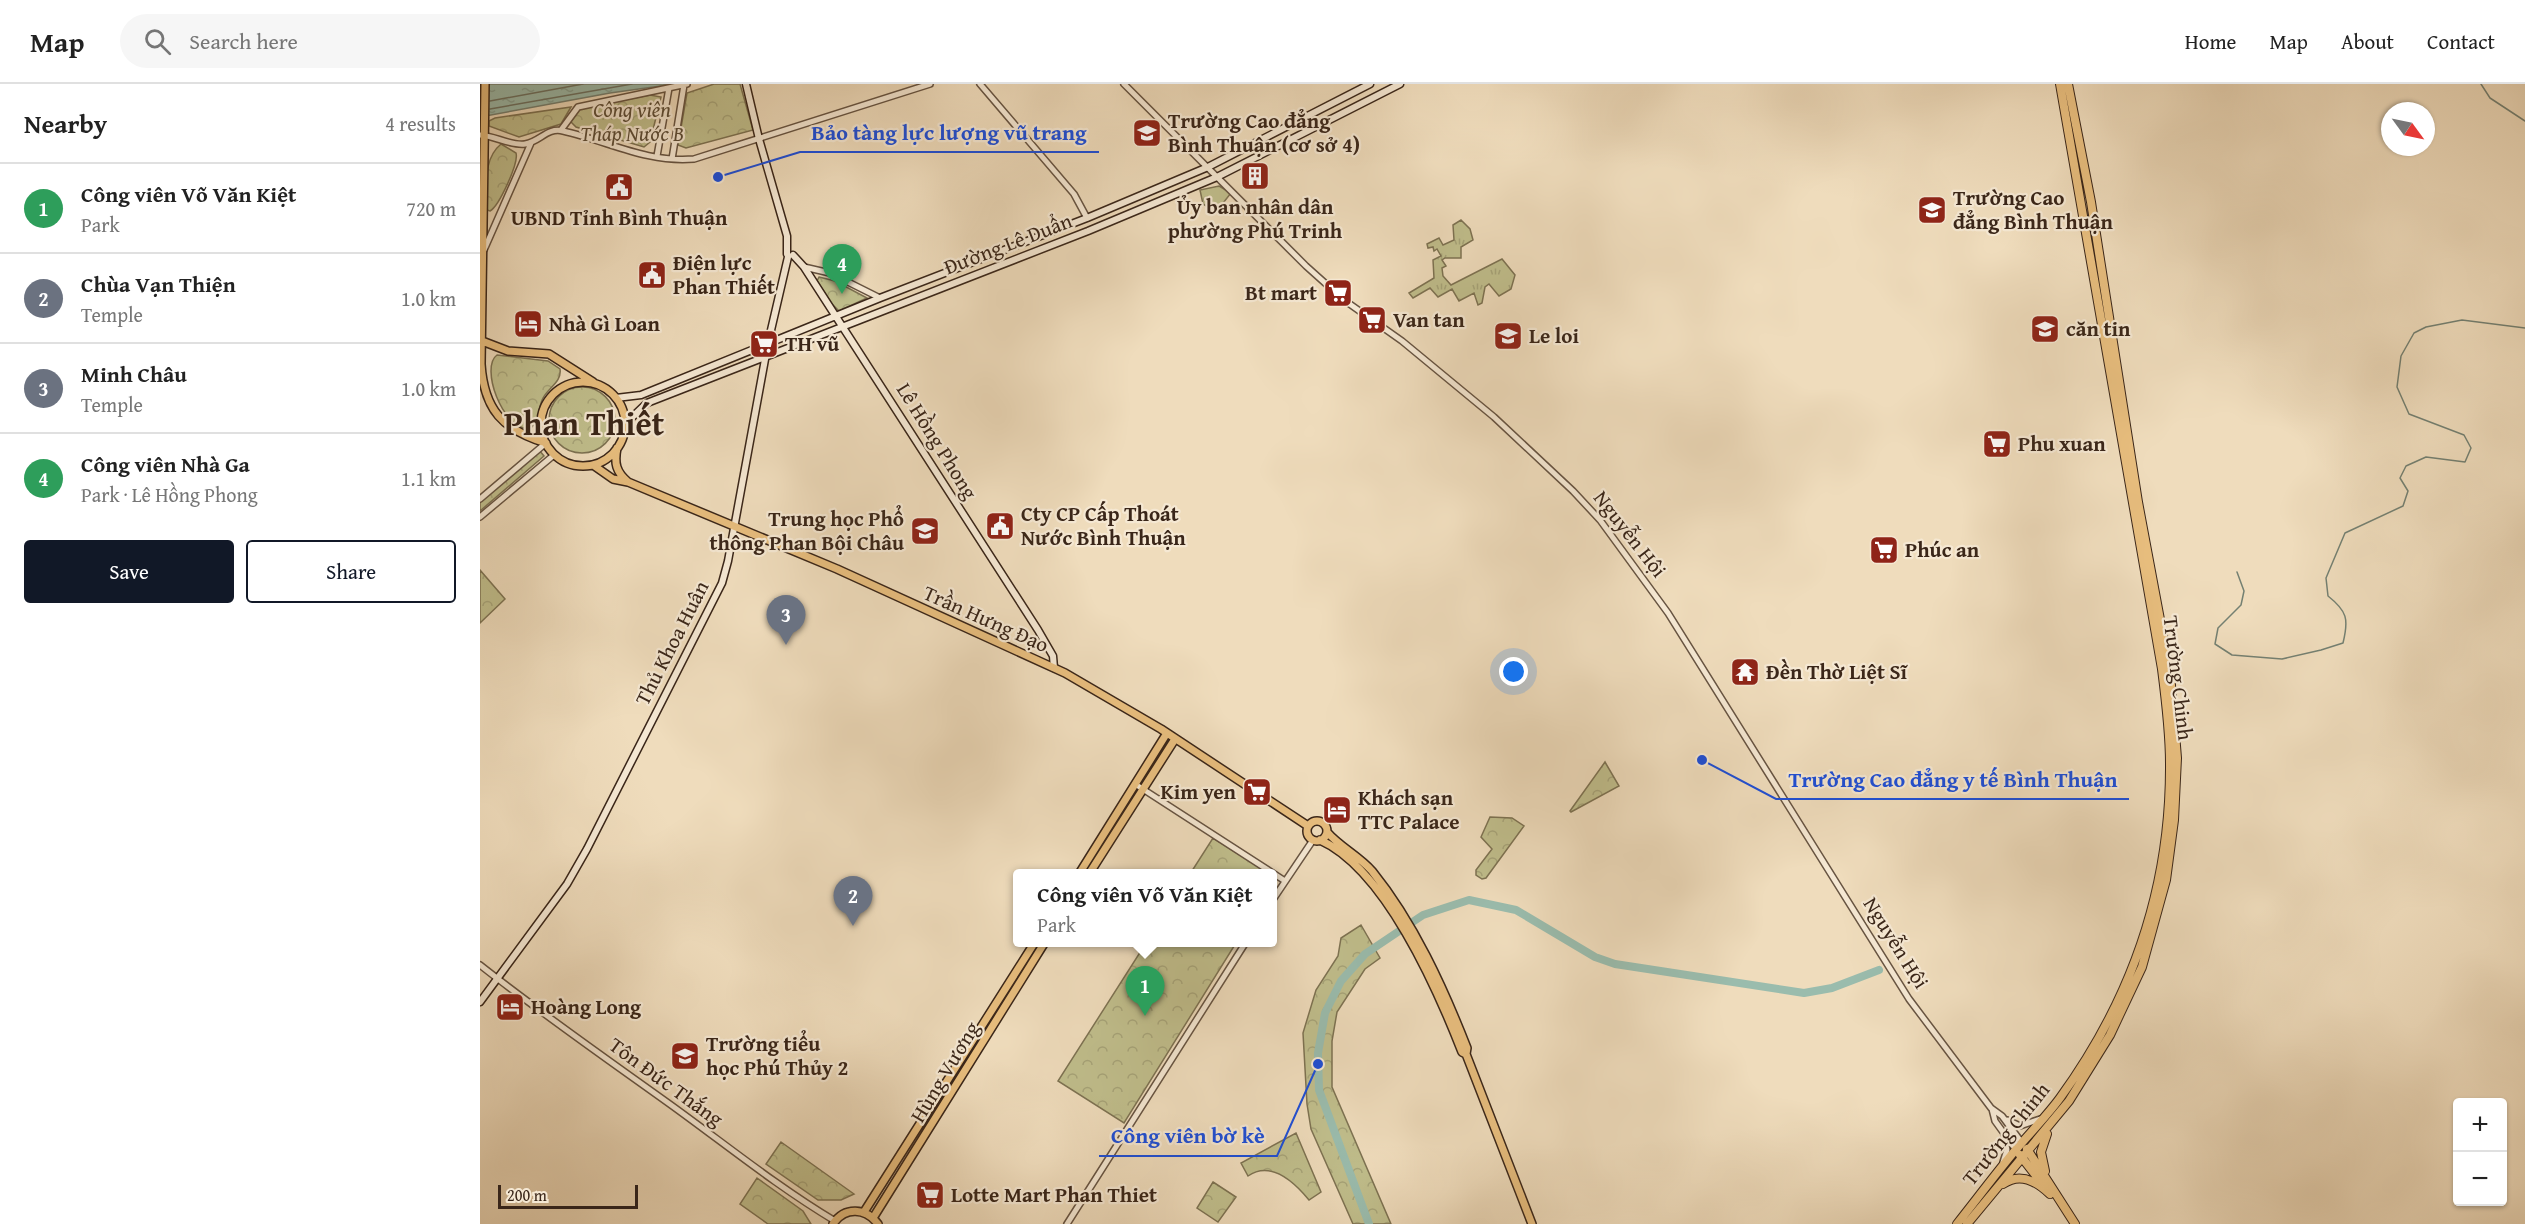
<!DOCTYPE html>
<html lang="en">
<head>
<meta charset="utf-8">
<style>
  :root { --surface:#fff; --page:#f6f6f6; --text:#222; --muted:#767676; --line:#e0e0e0; --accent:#111827 }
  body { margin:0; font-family:"Gentium Book Plus",serif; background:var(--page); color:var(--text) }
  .controls { position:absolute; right:18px; bottom:18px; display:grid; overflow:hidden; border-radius:6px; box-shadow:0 2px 4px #0004 }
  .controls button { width:54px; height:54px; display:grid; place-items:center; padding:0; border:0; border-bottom:2px solid var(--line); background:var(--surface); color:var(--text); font:30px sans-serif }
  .compass { position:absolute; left:1901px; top:18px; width:54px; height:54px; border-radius:50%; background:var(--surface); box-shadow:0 2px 4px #0004; rotate:123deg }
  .scale { position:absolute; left:18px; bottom:15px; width:140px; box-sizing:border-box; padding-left:6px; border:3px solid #3a2619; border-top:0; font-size:16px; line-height:21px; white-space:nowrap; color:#3a2619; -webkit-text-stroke:4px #f5e8d3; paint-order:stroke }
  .you { position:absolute; left:1034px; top:588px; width:21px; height:21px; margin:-15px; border:4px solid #fff; border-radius:50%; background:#1a73e8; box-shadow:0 0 0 9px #1a73e833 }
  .badge { display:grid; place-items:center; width:39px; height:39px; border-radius:50%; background:var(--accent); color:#fff; font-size:20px; font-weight:700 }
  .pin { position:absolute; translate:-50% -50px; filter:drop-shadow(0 2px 3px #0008) }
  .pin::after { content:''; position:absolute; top:32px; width:21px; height:18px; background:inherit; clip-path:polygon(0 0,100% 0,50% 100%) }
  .popup { position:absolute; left:533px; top:785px; width:264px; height:78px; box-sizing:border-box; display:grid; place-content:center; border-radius:6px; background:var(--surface); filter:drop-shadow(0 2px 4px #0005); font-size:20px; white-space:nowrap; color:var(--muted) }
  .popup b { font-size:22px; color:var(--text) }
  .popup::after { content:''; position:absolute; left:50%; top:100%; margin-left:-12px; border:12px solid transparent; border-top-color:var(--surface) }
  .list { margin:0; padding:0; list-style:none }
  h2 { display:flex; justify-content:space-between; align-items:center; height:78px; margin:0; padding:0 24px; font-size:26px }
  h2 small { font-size:20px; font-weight:400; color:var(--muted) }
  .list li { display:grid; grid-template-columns:39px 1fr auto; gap:18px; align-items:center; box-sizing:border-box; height:90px; padding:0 24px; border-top:2px solid var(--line) }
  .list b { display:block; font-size:22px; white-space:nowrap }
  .list p { margin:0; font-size:20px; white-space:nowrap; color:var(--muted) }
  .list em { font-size:20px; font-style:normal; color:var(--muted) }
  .actions { display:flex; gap:12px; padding:18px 24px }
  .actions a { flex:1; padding:14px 0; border:2px solid var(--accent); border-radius:6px; text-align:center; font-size:21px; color:var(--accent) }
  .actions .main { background:var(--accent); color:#fff }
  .icon { flex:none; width:33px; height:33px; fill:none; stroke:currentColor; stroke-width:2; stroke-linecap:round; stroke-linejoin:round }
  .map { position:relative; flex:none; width:2045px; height:1140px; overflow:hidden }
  header { display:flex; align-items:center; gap:36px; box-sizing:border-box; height:84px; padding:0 30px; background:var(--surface); border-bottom:2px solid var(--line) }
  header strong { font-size:28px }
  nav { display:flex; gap:33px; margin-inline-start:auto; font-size:21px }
  .search { width:420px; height:54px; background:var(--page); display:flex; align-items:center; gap:15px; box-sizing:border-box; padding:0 21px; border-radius:33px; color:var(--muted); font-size:22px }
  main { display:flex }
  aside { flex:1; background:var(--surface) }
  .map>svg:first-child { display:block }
  .grass { fill:url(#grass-tufts); stroke:#7d7252; stroke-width:1.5 }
  .park { fill:url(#park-crowns); stroke:#7d7252; stroke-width:1.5 }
  .water { fill:url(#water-ripples); stroke:#748072; stroke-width:1.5 }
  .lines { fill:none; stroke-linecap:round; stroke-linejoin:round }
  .shore { stroke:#6a7163; stroke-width:1.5 }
  .stream { stroke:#748072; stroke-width:1.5 }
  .river { stroke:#9abcad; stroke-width:8 }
  .tertiary-casing { stroke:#675442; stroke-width:8 }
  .secondary-casing { stroke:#3a2619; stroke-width:9 }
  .primary-casing { stroke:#3a2619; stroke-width:10 }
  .trunk-casing { stroke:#3a2619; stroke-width:10 }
  .tertiary { stroke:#f5e8d3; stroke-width:5 }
  .secondary { stroke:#f5e8d3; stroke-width:6 }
  .primary { stroke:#e8be7e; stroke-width:7 }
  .trunk { stroke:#e8be7e; stroke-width:8 }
  .labels { text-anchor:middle; stroke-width:4.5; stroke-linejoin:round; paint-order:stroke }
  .park-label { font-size:21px; font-style:italic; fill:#5c4c36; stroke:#f5e8d3 }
  .poi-label { font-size:21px; font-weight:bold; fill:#3a2619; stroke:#f5e8d3; text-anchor:start }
  .street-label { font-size:21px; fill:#3a2619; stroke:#f5e8d3 }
  .town-label { font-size:33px; font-weight:bold; fill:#3a2619; stroke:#f5e8d3 }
  .leader { fill:none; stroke:#1d4ed8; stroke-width:2 }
  .callout-dot { fill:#1d4ed8; stroke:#f5e8d3; stroke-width:2 }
  .callout-label { font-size:22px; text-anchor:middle; font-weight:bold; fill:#1d4ed8; stroke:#f5e8d3; stroke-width:4.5; stroke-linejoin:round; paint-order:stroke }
</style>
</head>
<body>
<header>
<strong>Map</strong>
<div class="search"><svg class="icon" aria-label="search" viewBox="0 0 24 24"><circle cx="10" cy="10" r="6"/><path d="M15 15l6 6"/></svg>Search here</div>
<nav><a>Home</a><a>Map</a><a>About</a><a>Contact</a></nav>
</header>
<main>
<aside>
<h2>Nearby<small>4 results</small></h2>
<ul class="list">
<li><span class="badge" style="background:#2e9e5b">1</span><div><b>Công viên Võ Văn Kiệt</b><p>Park</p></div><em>720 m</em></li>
<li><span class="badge" style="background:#6b7280">2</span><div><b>Chùa Vạn Thiện</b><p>Temple</p></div><em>1.0 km</em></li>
<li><span class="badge" style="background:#6b7280">3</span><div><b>Minh Châu</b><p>Temple</p></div><em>1.0 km</em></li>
<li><span class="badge" style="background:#2e9e5b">4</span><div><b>Công viên Nhà Ga</b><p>Park · Lê Hồng Phong</p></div><em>1.1 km</em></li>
</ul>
<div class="actions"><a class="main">Save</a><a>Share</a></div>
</aside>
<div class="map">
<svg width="2045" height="1140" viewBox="0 0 2045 1140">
  <defs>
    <pattern id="grass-tufts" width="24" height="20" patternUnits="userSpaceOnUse" patternTransform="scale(1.5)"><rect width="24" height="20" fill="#c0be8c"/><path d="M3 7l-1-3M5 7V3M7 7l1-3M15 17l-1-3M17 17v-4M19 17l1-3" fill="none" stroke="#a6a378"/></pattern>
    <pattern id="park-crowns" width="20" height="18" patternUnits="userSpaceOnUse" patternTransform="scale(1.5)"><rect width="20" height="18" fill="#c0be8c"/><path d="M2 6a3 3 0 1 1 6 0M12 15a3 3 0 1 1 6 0" fill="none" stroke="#a6a378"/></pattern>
    <pattern id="water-ripples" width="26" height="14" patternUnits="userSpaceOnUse" patternTransform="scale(1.5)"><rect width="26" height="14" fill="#9abcad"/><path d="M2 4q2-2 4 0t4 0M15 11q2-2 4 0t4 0" fill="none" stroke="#85a194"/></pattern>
  </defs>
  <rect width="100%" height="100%" fill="#efdcbc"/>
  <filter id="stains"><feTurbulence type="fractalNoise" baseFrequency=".00333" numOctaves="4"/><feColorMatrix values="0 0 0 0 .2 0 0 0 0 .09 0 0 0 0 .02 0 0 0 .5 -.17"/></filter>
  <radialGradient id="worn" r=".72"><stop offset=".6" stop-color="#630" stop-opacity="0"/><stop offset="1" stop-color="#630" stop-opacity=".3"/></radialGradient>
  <path class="grass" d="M981,136L990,145L993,156L981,163V174H965L962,176L966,182L962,184L963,192L971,201L1022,175L1035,191L1031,205L1019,212L1009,200L1005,203L1002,219L998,221L994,209L979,217L972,205L958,213L950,204L933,214L929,209L954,194L953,176L961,172L957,165L954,167L953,163L948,164L947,160L959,154L963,161L974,156L973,141Z"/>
  <path class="park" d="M234,0H260L273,46L206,64L198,61L207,9Z
    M170,11L181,13L170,58L164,63L96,43L91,38L92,29L102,24Z
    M91,23L81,40L39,53L9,42V37L15,34Z
    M21,60L36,69C39,79 19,122 10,127L7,126L6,121C7,100 3,75 21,60Z
    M739,102L751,109L736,128L723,120L720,106Z
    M339,193L355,197L387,214L359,227L352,220L337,197Z
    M17,271L68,277L80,285C82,298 69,303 63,314C57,325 61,338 49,345C22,345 0,283 17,271Z
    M69 336a33 33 0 1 1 66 0a33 33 0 1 1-66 0Z
    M59,366L64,372L0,427V416Z
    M0,486L25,515L0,539Z
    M1125,678L1139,702L1091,728L1090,727Z
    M1010,733L1032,734L1044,742L1006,794L1002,795L996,791V786L1012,765L1001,753Z
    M733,754L789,789L710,790Z
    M881,841L900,874L885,885L857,928L852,957V1003L911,1140H873L831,1045L827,1020L823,949L836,906L858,872L861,854Z
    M666,859H756L644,1039L578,997Z
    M816,1049L841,1108L829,1116C815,1099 791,1076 768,1092L761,1079Z
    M301,1058L374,1110L361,1116H338L286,1080Z
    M277,1094L323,1127L331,1140H288L260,1120Z
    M733,1098L756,1113L738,1138L717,1124Z"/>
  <path class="water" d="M0,0H195L130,9L0,33Z"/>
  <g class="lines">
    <path class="shore" d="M10,17L103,0
      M10,25L152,0"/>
    <path class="stream" d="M2001,0L2010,14L2045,37
      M1757,488L1764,507L1761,521L1738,544L1735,560L1752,571L1802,575L1841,566L1863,559C1869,535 1867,527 1848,512L1846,494L1865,449L1923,422L1928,407L1920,394L1926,382L1946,373L1985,378L1991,364L1984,351L1929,330L1917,303L1921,272L1934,249L1946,243L1982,236L2045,244"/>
    <path class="river" d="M889,1140L839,1006L838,969L845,929L861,897L885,870L943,831L989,816L1036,826L1115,873L1135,880L1324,909L1352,904L1399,886"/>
    <g class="tertiary-casing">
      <path id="tertiary" d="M500,0L594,110L607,134
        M644,0L826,182L864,216L922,257L1014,333L1093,407L1120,436L1188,529L1429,915L1511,1024L1522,1032L1542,1059
        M81,46L98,23L207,0
        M0,51C15,52 31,62 45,60C60,58 67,43 83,47C128,57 166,79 214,75L450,0
        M177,72L189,4
        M192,75L204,1
        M4,166L51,59
        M324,183L350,189L400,214
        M0,415L66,359
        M0,433L74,371
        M655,700L805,797
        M792,817L833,756
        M0,881C62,930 127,975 191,1021C245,1060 298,1103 355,1137
        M1512,1025L1515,1037L1536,1066
        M1527,1036L1540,1042L1560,1035
        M1523,1078L1527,1066L1524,1053
        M587,1140L766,858"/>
    </g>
    <g class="secondary-casing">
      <path id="secondary" d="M266,0L279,55L307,152V170
        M313,171L324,183L558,546L573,572L574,584
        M136,314L161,311L400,214L607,134L728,83L890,0
        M145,340L167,319L608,147L737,93L920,0
        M0,918L87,800L107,765L242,499L248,477L288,259L308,173"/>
    </g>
    <g class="primary-casing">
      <path id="primary" d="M5,0L1,280C4,326 23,346 66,359
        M2,257L28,267L69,270L113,298
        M61 340a42 42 0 1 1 84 0a42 42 0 1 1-84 0Z
        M137,364C134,379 136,388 148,398
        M113,381L133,395L148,398L357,485L585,589L681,645L828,742
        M827 747a10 10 0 1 1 20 0a10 10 0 1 1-20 0Z
        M847,748C860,763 879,772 892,787C934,839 963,903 987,964L986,970
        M840,756C905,785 957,904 982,968L986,970L1052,1140
        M599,790L687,649
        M609,790L695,655
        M384,1128L555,858
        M393,1134L565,858
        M353,1140C365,1122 386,1124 398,1140"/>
    </g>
    <g class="trunk-casing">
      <path id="trunk" d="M1547,1065L1595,1140
        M1540,1071L1564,1102
        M1565,1087L1561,1068L1567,1050
        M1523,1100C1540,1088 1556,1097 1570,1110
        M1477,1140C1496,1116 1514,1092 1533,1069C1549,1050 1566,1033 1580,1014C1652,915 1691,802 1690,679C1690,647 1686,616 1682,585L1580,0
        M1487,1140L1589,1017L1630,951L1662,883L1686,796L1694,736L1697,674L1690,589L1658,418L1611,118L1588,0"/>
    </g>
    <use href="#tertiary" class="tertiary"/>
    <use href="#secondary" class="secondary"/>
    <use href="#primary" class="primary"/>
    <use href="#trunk" class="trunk"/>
  </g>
  <defs>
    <g id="university-square" transform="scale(1.5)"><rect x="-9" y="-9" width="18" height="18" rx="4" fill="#8f2418" stroke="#f5e8d3"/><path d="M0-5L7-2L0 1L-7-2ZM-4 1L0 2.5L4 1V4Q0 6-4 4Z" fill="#fff"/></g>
    <g id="building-square" transform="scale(1.5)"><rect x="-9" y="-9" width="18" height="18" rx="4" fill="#8f2418" stroke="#f5e8d3"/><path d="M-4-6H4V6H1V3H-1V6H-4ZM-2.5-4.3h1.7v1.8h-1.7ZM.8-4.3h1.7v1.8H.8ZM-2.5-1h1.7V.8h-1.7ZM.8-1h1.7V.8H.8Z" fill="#fff"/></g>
    <g id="civic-square" transform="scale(1.5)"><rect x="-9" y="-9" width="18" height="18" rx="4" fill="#8f2418" stroke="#f5e8d3"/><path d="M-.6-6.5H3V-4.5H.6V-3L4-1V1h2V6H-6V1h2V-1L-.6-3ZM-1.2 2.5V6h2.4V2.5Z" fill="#fff"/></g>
    <g id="supermarket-square" transform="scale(1.5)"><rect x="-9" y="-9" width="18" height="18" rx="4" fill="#8f2418" stroke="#f5e8d3"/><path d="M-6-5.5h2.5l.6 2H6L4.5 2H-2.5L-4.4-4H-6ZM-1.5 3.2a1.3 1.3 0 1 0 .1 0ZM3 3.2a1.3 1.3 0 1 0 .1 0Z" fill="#fff"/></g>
    <g id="hotel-square" transform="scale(1.5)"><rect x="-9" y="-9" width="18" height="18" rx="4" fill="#8f2418" stroke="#f5e8d3"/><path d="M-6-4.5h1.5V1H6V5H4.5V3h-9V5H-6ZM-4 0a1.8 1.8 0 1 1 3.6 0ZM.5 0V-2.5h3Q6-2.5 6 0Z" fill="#fff"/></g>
    <g id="school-square" transform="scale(1.5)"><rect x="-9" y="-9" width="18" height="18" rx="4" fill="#8f2418" stroke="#f5e8d3"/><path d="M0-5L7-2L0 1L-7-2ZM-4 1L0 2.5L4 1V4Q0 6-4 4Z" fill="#fff"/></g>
    <g id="temple-square" transform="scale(1.5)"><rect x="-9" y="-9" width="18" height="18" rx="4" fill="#8f2418" stroke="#f5e8d3"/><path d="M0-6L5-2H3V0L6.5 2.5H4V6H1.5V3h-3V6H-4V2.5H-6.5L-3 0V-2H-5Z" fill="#fff"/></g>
  </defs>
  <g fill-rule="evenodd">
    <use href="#university-square" x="667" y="49"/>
    <use href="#building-square" x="775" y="92"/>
    <use href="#civic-square" x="139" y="103"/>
    <use href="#university-square" x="1452" y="126"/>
    <use href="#civic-square" x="172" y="191"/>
    <use href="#supermarket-square" x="858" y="209"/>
    <use href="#supermarket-square" x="892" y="236"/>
    <use href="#hotel-square" x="48" y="240"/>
    <use href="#school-square" x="1565" y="245"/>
    <use href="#school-square" x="1028" y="252"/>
    <use href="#supermarket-square" x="284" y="260"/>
    <use href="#supermarket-square" x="1517" y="360"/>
    <use href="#civic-square" x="520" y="442"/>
    <use href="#school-square" x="445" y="447"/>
    <use href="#supermarket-square" x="1404" y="466"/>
    <use href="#temple-square" x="1265" y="588"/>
    <use href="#supermarket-square" x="777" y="708"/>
    <use href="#hotel-square" x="857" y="726"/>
    <use href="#hotel-square" x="30" y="923"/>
    <use href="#school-square" x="205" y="972"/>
    <use href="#supermarket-square" x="450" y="1111"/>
  </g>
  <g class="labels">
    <g class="park-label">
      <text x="152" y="33">Công viên<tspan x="152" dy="24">Tháp Nước B</tspan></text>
    </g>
    <g class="poi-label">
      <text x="688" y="44">Trường Cao đẳng<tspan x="688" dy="24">Bình Thuận (cơ sở 4)</tspan></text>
      <text x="1473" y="121">Trường Cao<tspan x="1473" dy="24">đẳng Bình Thuận</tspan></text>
      <text x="775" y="130" text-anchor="middle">Ủy ban nhân dân<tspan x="775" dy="24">phường Phú Trinh</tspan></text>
      <text x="139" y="141" text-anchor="middle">UBND Tỉnh Bình Thuận</text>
      <text x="193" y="186">Điện lực<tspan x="193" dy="24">Phan Thiết</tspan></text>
      <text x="837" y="216" text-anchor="end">Bt mart</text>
      <text x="913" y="243">Van tan</text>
      <text x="69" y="247">Nhà Gì Loan</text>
      <text x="1586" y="252">căn tin</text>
      <text x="1049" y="259">Le loi</text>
      <text x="305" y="267">TH vũ</text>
      <text x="1538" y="367">Phu xuan</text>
      <text x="541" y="437">Cty CP Cấp Thoát<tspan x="541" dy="24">Nước Bình Thuận</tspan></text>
      <text x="424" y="442" text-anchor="end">Trung học Phổ<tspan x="424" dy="24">thông Phan Bội Châu</tspan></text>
      <text x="1425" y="473">Phúc an</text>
      <text x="1286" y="595">Đền Thờ Liệt Sĩ</text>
      <text x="756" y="715" text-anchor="end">Kim yen</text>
      <text x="878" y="721">Khách sạn<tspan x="878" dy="24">TTC Palace</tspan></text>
      <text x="51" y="930">Hoàng Long</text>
      <text x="226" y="967">Trường tiểu<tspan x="226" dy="24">học Phú Thủy 2</tspan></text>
      <text x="471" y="1118">Lotte Mart Phan Thiet</text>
    </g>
    <g class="street-label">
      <text transform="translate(528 160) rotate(-21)" y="7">Đường Lê Duẩn</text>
      <text transform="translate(457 357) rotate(58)" y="7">Lê Hồng Phong</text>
      <text transform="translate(1150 450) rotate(52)" y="7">Nguyễn Hội</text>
      <text transform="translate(506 535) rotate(24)" y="7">Trần Hưng Đạo</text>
      <text transform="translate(192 559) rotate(-63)" y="7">Thủ Khoa Huân</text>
      <text transform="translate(1698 594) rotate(83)" y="7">Trường Chinh</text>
      <text transform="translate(1416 859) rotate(58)" y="7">Nguyễn Hội</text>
      <text transform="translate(465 988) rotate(-59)" y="7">Hùng Vương</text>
      <text transform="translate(186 998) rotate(36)" y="7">Tôn Đức Thắng</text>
      <text transform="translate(1526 1050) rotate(-51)" y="7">Trường Chinh</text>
    </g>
    <g class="town-label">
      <text x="104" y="351">Phan Thiết</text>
    </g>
  </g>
  <path class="leader" d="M238 93L320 68H619M1222 676L1296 715H1649M838 980L797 1072H619"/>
  <g class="callout-dot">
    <circle cx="238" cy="93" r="6"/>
    <circle cx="1222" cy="676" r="6"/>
    <circle cx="838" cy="980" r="6"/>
  </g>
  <g class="callout-label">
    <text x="469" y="56">Bảo tàng lực lượng vũ trang</text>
    <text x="1473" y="703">Trường Cao đẳng y tế Bình Thuận</text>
    <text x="708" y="1059">Công viên bờ kè</text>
  </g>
  <rect width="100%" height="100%" filter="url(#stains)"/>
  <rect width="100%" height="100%" fill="url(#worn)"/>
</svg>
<div class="controls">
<button>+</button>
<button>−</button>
</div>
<svg class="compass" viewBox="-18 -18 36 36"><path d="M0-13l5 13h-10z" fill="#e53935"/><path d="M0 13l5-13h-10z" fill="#767676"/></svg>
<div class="scale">200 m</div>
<div class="you"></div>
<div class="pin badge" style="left:665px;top:932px;background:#2e9e5b">1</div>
<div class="popup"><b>Công viên Võ Văn Kiệt</b>Park</div>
<div class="pin badge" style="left:373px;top:842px;background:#6b7280">2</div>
<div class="pin badge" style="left:306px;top:561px;background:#6b7280">3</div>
<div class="pin badge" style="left:362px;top:210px;background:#2e9e5b">4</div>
</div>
</main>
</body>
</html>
